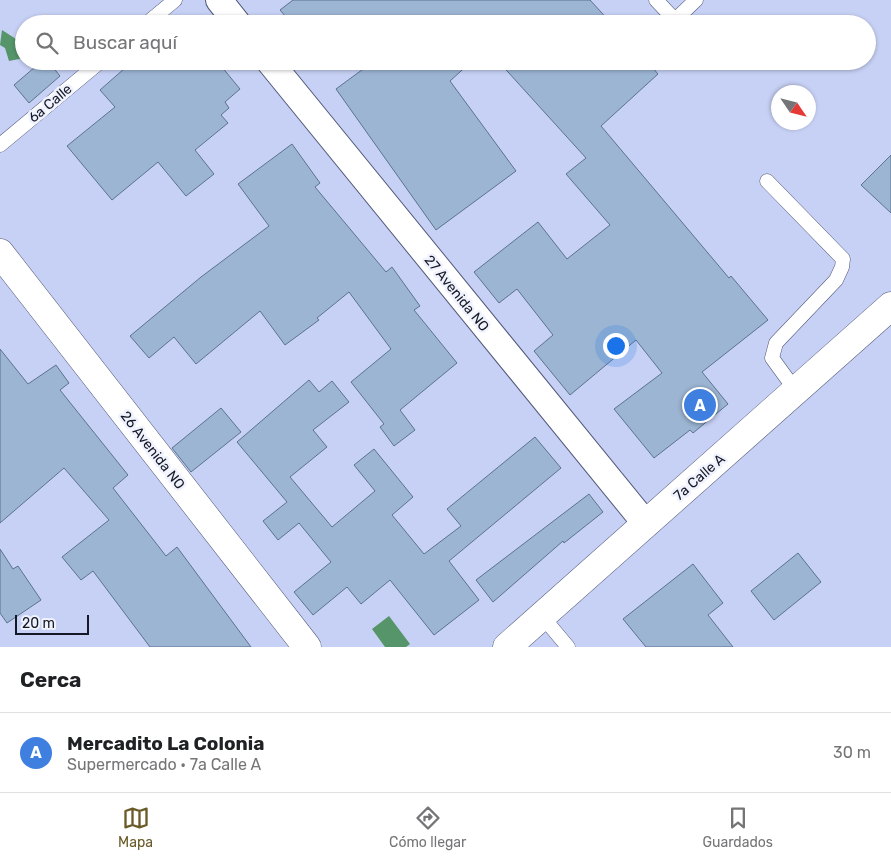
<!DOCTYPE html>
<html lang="es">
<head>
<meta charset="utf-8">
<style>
  :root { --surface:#fff; --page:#f6f6f6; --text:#202124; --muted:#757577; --line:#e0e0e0; --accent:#695a27 }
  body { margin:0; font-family:Rubik,sans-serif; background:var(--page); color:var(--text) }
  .compass { position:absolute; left:771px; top:85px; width:45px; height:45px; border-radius:50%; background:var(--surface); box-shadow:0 1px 4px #0004; rotate:125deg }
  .scale { position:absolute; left:15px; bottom:12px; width:74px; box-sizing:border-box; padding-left:5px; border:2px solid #151825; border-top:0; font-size:14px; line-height:18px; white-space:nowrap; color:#151825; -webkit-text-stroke:4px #f0f3fe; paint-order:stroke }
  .you { position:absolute; left:615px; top:345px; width:18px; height:18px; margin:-12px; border:4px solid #fff; border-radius:50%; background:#1a73e8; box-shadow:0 0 0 8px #1a73e833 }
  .badge { display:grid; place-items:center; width:32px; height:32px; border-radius:50%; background:var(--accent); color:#fff; font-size:16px; font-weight:700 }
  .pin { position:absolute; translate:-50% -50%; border:2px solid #fff; box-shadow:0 1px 5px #0006 }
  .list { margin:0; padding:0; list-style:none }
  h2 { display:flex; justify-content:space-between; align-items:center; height:65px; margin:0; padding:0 20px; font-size:21px }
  h2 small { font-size:16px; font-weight:400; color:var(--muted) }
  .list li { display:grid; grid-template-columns:32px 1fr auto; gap:15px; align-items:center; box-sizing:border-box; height:80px; padding:0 20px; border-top:1px solid var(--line) }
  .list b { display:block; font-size:19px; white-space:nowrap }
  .list p { margin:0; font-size:16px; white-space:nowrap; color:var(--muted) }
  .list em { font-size:16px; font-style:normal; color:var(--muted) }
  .icon { flex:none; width:28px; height:28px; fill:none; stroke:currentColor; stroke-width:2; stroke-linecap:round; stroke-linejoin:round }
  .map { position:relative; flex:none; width:891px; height:647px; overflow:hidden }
  .search { position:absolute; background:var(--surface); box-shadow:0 1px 4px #0004; left:15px; right:15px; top:15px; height:55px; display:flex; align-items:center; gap:12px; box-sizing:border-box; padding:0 18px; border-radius:28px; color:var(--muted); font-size:19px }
  .sheet { height:145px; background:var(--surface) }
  nav { display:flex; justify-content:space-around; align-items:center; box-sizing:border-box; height:70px; border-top:1px solid var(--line); background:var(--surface); font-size:14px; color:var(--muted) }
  nav a { display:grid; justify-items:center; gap:2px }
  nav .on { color:var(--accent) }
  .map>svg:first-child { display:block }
  .water { fill:#569569 }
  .building { fill:#9cb5d3; stroke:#5b738e }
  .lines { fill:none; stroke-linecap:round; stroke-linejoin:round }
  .service-casing { stroke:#525a79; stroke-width:15 }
  .minor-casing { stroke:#525a79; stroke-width:28 }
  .tertiary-casing { stroke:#525a79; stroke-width:29 }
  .service { stroke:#fff; stroke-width:14 }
  .minor { stroke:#fff; stroke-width:26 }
  .tertiary { stroke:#fff; stroke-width:28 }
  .labels { text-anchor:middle; stroke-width:5; stroke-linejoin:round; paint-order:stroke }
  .street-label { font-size:14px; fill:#151825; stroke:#f0f3fe }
</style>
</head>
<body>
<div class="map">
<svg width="891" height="647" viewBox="0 0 891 647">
  <rect width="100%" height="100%" fill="#c7d1f5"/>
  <path class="water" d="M2,30L16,39L24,58L9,61L5,48L0,45Z
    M389,616L410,644L406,647H385L372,629Z"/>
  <path class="building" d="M293,0H590L612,24H292L280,10Z
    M42,61H48L60,76L29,103L14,85Z
    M133,61H217L240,89L225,102L229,108L221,115L228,123L195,150L214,174L186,196L158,162L112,200L67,146L115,107L100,90Z
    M374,61H472L450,81L516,171L436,230L336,89Z
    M498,61H647L658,74L601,126L729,278L731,276L768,320L702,372L728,404L693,433L690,430L654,458L614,409L662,373L636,340L570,395L534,351L553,335L517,289L499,303L474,272L538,222L567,259L610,225L566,174L586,158Z
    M292,144L320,183L315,187L386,272L392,267L420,306L414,310L457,363L400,410L415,430L394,446L380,427L384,424L351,382L391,349L349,292L317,318L319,320L285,345L260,311L196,364L174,337L149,358L130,336L201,277L269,226L238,184Z
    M891,155V213L861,185Z
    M0,349L28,384L56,365L69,383L60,390L128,475L113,488L166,556L177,547L251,647H150L93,571L81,580L62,557L109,520L64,468L0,523Z
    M309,380L319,392L332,381L349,402L313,430L327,447L290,477L332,527L375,491L354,465L374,449L413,497L392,515L424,554L461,526L447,509L535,437L561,468L449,561L479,600L434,635L390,580L361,604L347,587L313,615L294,592L331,562L299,523L278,540L263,521L287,502L237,442Z
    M221,408L241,432L191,472L172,448Z
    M589,494L603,512L564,543L563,541L493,602L476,580Z
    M0,549L13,569L18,566L41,600L7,623L0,613Z
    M798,553L821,582L774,620L751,591Z
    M693,564L723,603L708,615L733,647H646L623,619Z"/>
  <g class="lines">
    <g class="service-casing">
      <path id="service" d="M656,0L675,20L696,0
        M146,24L175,0
        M0,145L101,61
        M767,181L843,259L842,267L836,280L776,343L772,358L796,391
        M542,616L568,647"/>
    </g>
    <g class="minor-casing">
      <path id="minor" d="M219,0L238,24
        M269,61L646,524"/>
    </g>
    <g class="tertiary-casing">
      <path id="tertiary" d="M0,253L307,647
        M507,647L891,306"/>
    </g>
    <use href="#service" class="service"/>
    <use href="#minor" class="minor"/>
    <use href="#tertiary" class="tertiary"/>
  </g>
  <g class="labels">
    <g class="street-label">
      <text transform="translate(50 103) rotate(-40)" y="5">6a Calle</text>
      <text transform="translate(457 293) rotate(51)" y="5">27 Avenida NO</text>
      <text transform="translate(153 450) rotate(52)" y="5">26 Avenida NO</text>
      <text transform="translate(699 477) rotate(-41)" y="5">7a Calle A</text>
    </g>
  </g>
</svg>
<svg class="compass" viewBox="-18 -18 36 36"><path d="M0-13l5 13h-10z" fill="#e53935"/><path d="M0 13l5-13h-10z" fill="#757577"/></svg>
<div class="scale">20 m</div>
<div class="you"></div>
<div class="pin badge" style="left:700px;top:405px;background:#3f7fe0">A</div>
<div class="search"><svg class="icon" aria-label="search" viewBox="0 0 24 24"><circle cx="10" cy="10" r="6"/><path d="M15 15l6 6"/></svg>Buscar aquí</div>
</div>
<section class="sheet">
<h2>Cerca<small></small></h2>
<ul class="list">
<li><span class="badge" style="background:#3f7fe0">A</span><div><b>Mercadito La Colonia</b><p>Supermercado · 7a Calle A</p></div><em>30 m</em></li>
</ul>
</section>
<nav>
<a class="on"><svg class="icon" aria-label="map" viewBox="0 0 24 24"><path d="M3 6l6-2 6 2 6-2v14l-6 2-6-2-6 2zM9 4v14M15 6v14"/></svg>Mapa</a>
<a><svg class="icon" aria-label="directions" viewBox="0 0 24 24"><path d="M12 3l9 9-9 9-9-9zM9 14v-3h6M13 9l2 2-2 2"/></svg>Cómo llegar</a>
<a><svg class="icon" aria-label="saved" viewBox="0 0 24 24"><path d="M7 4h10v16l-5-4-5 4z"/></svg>Guardados</a>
</nav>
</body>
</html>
